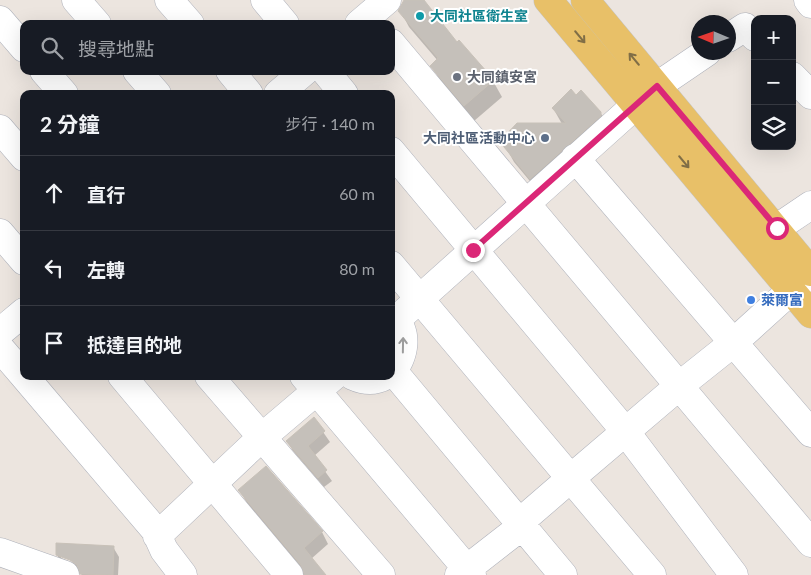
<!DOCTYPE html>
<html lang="zh-TW">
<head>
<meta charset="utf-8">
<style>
  :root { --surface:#171b24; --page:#242831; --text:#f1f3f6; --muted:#9ea1a6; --line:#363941 }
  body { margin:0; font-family:Lato,"Noto Sans TC",sans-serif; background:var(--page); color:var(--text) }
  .controls { position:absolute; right:15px; top:15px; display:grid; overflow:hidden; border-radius:10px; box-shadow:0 5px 20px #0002 }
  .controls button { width:45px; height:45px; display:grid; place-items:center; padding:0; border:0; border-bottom:1px solid var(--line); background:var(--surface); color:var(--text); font:25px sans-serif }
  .compass { position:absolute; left:691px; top:15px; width:45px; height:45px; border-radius:50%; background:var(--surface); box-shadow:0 5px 20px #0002; rotate:272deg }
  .stop { position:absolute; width:15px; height:15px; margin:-11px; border:4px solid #db2777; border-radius:50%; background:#fff }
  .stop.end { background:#db2777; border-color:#fff; box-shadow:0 1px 5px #0008 }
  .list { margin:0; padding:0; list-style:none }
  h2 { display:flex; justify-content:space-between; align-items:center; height:65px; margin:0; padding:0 20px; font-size:21px }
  h2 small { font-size:16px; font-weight:400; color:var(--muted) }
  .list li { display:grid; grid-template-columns:32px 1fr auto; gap:15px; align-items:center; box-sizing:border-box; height:75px; padding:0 20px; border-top:1px solid var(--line) }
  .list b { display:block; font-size:19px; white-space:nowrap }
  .list em { font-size:16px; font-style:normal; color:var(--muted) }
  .icon { flex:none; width:28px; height:28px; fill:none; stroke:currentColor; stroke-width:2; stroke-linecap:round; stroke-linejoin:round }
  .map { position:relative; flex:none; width:811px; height:575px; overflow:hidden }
  .search { position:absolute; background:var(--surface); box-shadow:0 5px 20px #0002; left:20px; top:20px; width:375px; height:55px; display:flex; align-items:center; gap:12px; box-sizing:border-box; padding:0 18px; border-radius:10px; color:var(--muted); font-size:19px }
  .panel { position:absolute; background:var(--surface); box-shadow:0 5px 20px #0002; left:20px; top:90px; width:375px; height:290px; border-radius:10px }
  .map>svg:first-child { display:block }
  .shadow { fill:#0003; fill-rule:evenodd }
  .building { fill:#c5c0ba; stroke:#c8c1b8 }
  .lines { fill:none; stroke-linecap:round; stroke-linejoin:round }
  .minor-casing { stroke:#afb2bb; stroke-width:29 }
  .major-casing { stroke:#c4c4c4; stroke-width:29 }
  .minor { stroke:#fff; stroke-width:28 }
  .major { stroke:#e8c068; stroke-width:28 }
  .oneway { stroke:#806e46 }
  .oneway2 { stroke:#a0a0a0 }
  .route { stroke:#db2777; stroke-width:6 }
  .culture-dot { fill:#0f9aa8; stroke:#fff; stroke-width:2 }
  .worship-dot { fill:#6b7280; stroke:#fff; stroke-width:2 }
  .service-dot { fill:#5c6f8a; stroke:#fff; stroke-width:2 }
  .shop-dot { fill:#3f7fe0; stroke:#fff; stroke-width:2 }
  .labels { text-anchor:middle; stroke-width:4; stroke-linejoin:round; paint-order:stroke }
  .culture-label { font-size:14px; font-weight:bold; fill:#0d838f; stroke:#fff; text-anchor:start }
  .worship-label { font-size:14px; font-weight:bold; fill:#5b616d; stroke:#fff; text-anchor:start }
  .service-label { font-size:14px; font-weight:bold; fill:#4e5e75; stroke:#fff; text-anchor:end }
  .shop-label { font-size:14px; font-weight:bold; fill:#366cbe; stroke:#fff; text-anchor:start }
</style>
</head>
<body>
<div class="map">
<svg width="811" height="575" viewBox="0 0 811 575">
  <rect width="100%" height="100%" fill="#ece5df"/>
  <path class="shadow" d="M406,0H422L457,44L493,81L502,97L474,121L441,82L432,66L438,61L409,27L400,10Z
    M576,96L600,112L609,127L539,192L514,162L505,146L562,124L553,108Z
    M314,419L330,442L314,456L332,481L324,487L293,451L287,441Z
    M240,491L322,532L328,544L311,559L324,575H305L306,573L247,503Z
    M113,547L119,557L118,575H82L77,570L63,565L57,555ZM61,556L77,561L76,564L61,558Z"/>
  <path class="building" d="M404,0H424L457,42L459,40L494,80L464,106L430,66L438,58L398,11Z
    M571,89L576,95L581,90L601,112V116L530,179L504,147L502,139L517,123H566L552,108Z
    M314,417L325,431L308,446L327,470L318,478L286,441Z
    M266,466L323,531L304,548L326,575H304L301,565L238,490Z
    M56,543L114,546L113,575L80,574L77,565L70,560L56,555Z"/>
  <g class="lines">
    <g class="minor-casing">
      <path id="minor" d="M76,0L97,24
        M169,0L190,24
        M265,0L285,24
        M808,0L811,4
        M0,20L24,48
        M359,24L387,0
        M728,38L745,27L755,37
        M391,43L811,543
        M44,71L64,94
        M137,71L157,94
        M230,71L249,94
        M325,71L344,94
        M792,76L811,95
        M278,94L305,71
        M0,129L24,157
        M391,151L625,431L734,575
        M575,158L811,433
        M0,233L24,261
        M759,245L777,228L811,205
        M391,265L652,575
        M391,317C410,328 405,359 391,372
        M396,320L657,86L707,52
        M0,332L24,312
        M0,348L24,376
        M393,371L563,575
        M24,376L155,530L164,550L183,575
        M122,376L289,575
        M209,376L381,575
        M304,376L472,575
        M353,376C364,381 374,382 385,376
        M157,536L261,438L334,376
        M0,552L65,575
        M459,575L513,533L527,516L571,478L679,386L733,343L808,275"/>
    </g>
    <g class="major-casing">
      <path id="major" d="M548,0L811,314
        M585,0L811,272"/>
    </g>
    <use href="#minor" class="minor"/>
    <use href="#major" class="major"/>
  </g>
  <defs><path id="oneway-shaft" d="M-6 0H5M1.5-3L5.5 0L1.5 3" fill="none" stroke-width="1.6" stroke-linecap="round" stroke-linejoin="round" transform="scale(1.25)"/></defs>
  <g class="oneway">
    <use href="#oneway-shaft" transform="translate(580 37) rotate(50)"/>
    <use href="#oneway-shaft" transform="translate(634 59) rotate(-130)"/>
    <use href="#oneway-shaft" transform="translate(684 162) rotate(50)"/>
  </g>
  <use class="oneway2" href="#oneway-shaft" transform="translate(403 345) rotate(-89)"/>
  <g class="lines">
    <path class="route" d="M473,250L657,86L777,228"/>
  </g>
  <circle class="culture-dot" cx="420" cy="16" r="5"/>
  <circle class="worship-dot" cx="457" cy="77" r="5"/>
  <circle class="service-dot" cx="545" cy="138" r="5"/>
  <circle class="shop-dot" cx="751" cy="300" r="5"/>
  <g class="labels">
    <g class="culture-label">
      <text x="430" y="21">大同社區衛生室</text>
    </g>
    <g class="worship-label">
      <text x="467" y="82">大同鎮安宮</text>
    </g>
    <g class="service-label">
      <text x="535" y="143">大同社區活動中心</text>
    </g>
    <g class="shop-label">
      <text x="761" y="305">萊爾富</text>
    </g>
  </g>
</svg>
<div class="controls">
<button>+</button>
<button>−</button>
<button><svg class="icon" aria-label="layers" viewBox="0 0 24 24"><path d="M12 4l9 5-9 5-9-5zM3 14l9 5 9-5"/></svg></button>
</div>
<svg class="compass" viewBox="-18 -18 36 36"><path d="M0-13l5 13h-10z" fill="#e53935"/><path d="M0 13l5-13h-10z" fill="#9ea1a6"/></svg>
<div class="stop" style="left:777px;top:228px"></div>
<div class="stop end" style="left:473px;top:250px"></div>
<div class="search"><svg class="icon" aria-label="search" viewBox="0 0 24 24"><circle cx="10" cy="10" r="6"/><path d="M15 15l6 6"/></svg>搜尋地點</div>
<section class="panel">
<h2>2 分鐘<small>步行 · 140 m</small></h2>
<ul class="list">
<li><svg class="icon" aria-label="ahead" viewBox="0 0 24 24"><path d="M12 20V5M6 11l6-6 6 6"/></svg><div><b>直行</b></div><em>60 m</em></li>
<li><svg class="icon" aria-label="left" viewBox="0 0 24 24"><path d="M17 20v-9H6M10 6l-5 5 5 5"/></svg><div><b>左轉</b></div><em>80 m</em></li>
<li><svg class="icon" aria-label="arrive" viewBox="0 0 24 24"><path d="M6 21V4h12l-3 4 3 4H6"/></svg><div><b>抵達目的地</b></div></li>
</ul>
</section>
</div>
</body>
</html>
